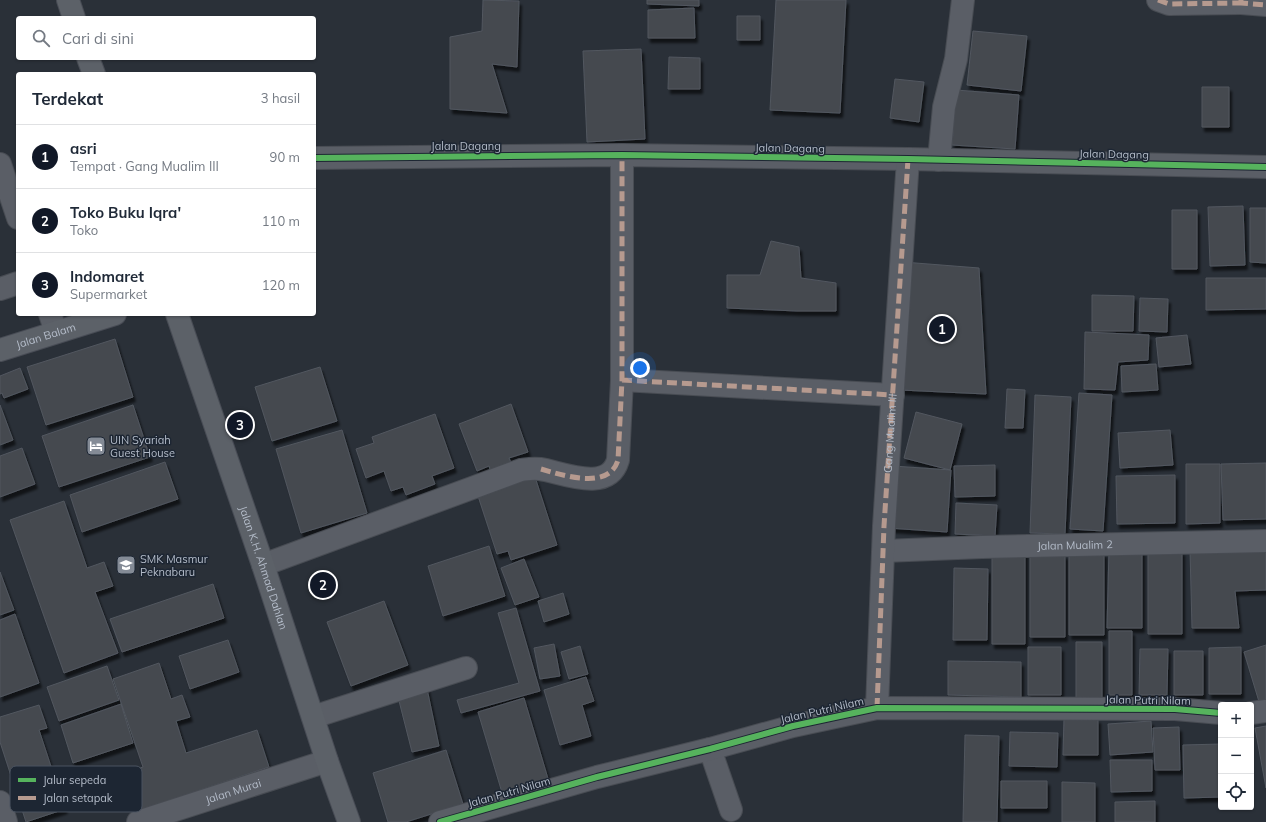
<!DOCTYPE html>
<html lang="id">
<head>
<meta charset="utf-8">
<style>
  :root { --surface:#fff; --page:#f6f6f7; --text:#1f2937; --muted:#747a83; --line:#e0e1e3; --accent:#111827 }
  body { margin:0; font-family:Mulish,sans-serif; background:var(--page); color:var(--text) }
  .controls { position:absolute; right:12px; bottom:12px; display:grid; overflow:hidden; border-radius:4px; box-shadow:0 1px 3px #0004 }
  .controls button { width:36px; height:36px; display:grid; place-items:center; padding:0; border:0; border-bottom:1px solid var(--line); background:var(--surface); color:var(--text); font:20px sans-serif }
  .you { position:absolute; left:640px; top:368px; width:14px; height:14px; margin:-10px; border:3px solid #fff; border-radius:50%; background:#1a73e8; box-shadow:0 0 0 6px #1a73e833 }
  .badge { display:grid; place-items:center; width:26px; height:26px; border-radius:50%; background:var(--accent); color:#fff; font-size:13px; font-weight:700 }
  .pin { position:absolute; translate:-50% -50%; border:2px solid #fff; box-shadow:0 1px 4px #0006 }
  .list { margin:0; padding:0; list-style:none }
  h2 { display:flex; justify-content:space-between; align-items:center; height:52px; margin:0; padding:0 16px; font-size:17px }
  h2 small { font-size:13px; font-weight:400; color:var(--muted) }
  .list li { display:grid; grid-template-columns:26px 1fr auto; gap:12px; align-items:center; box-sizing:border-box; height:64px; padding:0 16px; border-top:1px solid var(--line) }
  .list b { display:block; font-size:15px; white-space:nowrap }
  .list p { margin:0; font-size:13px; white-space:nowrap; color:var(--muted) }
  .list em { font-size:13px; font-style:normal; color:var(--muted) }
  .icon { flex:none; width:22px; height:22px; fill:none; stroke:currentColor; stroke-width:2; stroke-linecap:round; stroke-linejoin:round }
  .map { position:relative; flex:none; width:1266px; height:822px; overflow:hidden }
  .search { position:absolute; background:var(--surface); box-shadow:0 1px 3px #0004; left:16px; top:16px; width:300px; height:44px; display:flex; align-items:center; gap:10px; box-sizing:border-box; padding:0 14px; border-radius:4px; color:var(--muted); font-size:15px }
  .panel { position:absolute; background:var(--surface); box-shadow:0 1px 3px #0004; left:16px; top:72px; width:300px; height:244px; border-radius:4px }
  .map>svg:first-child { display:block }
  .building { fill:#444950; stroke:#52575f; filter:url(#shadow) }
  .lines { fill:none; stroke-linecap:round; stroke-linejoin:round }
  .minor-casing { stroke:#484c53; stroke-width:24 }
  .major-casing { stroke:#484c55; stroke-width:24 }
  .minor { stroke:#5a5e66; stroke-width:22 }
  .major { stroke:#5c6168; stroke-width:22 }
  .quiet { stroke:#b69a8f; stroke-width:5; stroke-dasharray:10 5; stroke-linecap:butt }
  .cycleway-casing { stroke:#1d2633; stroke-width:8 }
  .cycleway { stroke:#56b35d; stroke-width:6 }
  .labels { text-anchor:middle; stroke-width:3; stroke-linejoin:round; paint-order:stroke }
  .street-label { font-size:11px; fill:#b4bcc9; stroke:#1d2633 }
  .poi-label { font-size:11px; fill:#b4bcc9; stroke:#1d2633; text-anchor:start }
  .key { fill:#1d2633; stroke:#4a5360; stroke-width:1 }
  .key-label { font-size:11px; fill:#b4bcc9 }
</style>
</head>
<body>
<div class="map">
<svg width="1266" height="822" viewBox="0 0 1266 822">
  <defs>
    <filter id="shadow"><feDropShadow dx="2.5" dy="4.5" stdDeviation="1" flood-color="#0009"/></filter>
  </defs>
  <rect width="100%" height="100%" fill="#2a3038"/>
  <path class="building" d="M483,0L519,1L517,67L492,64L507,113L450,109V37L482,31Z
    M647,0H699V6L647,4Z
    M776,0H846L840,113L770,110Z
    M694,8L695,38H648V10Z
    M737,16H760V40H737Z
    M973,31L1027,36L1021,91L967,85Z
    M641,49L645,139L587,142L583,51Z
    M669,57L700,58V89H668Z
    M895,79L924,82L919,122L890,118Z
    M1202,87H1229V127H1202Z
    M956,90L1019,95L1015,149L952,145Z
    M1243,206L1245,265L1210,266L1208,207Z
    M1250,208H1266V263L1250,262Z
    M1172,210H1197V269H1172Z
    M771,241L799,247L801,278L836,283V311H797L727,308V275H760Z
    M903,262L979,268L986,394L900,390Z
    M1206,278H1266V309L1206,310Z
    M1092,295L1134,296L1133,331H1092Z
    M1140,298L1168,299L1167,332L1139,331Z
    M1085,332L1149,335L1148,360L1118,362L1115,390L1084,389Z
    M1187,335L1191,364L1159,367L1156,338Z
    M115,339L133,397L46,425L27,367Z
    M1156,364L1158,390L1122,392L1121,366Z
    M320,367L337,421L272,441L255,387Z
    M20,368L28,389L4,398L2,393L0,394V376Z
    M1007,389L1025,390L1023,428H1005Z
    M1079,393L1112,395L1103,531L1070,529Z
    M1035,395L1071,397L1065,534L1030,533Z
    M511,404L528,452L509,458L512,465L491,473L489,466L477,471L459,424Z
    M0,405L13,440L0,445Z
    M133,405L150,457L59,487L42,436Z
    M916,412L962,424L950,470L904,458Z
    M435,414L454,468L432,476L435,484L406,495L403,487L391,491L384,471L366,478L356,449L374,443L372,437Z
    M342,430L367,513L301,533L276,449Z
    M1170,430L1173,465L1120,468L1118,433Z
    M22,448L35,484L0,497V456Z
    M165,462L178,499L82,532L70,495Z
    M1266,463V519L1223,520L1221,464Z
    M1186,464H1220V523L1186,524Z
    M995,465V496L955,497L954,466Z
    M893,466L951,470L947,532L888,528Z
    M1175,475V523L1117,524L1116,476Z
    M535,477L557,545L511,560L508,551L497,554L478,496Z
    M64,501L87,568L104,562L113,586L95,592L118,653L64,673L10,520Z
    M956,503L997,505L995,536L955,534Z
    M489,546L505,596L443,616L428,566Z
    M1266,547V590L1235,591L1239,628H1192L1190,550Z
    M1109,550H1142V628H1107Z
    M1148,551H1182V634H1148Z
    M992,552H1025V644H992Z
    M1069,553H1104V635H1069Z
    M1030,555H1065V637H1030Z
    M524,559L539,597L515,605L501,568Z
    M954,568L988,569L987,640H953Z
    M0,572L14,610L0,615Z
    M213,584L224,618L122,652L110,619Z
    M563,593L569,614L544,622L538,601Z
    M384,601L408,665L351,686L327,622Z
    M516,608L540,691L461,713L457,700L519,683L498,613Z
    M15,614L39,683L0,697V620Z
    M1109,631H1132V695H1109Z
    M228,640L239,672L190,689L179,656Z
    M1076,642H1102V700H1076Z
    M554,644L560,676L540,679L534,648Z
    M1266,645V703L1260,705L1244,652Z
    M580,646L588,674L569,679L561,652Z
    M1028,647H1061V695H1028Z
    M1241,647V694H1209V648Z
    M1140,649H1168L1167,695H1139Z
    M1174,651H1203V695H1174Z
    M948,661L1021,662V697L948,695Z
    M159,663L171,699L182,695L190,717L176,721L186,753L257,730L269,767L138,811L125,773L143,767L113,679Z
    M107,666L119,700L59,721L47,687Z
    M586,677L594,701L582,705L591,736L560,745L544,690Z
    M426,684L439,746L412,752L397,693Z
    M524,698L549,782L503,796L478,712Z
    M121,704L133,743L73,763L61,725Z
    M39,705L47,728L39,730L65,809L26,822L0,742V717Z
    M1064,718L1098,719V755H1063Z
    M1151,721L1153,752L1110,755L1108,724Z
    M1266,726V788L1255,728Z
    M1179,727L1180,770H1155L1153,728Z
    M1010,732L1058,733L1057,767L1009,766Z
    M965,735L999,736L997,822H963Z
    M1221,744V797L1184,798L1183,745Z
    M446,750L463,804L406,822H388L373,773Z
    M1110,760H1152V791L1111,792Z
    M1001,781H1047V808H1001Z
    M1062,782L1095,783V822H1062Z
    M1155,801V822H1115V802Z"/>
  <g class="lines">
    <g class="minor-casing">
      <g id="minor">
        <path d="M1158,0L1169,4L1241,3"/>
        <path d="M1241,0V3L1266,5"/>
        <path d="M314,158L622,155L908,159L1266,167"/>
        <path d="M939,160L944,107L956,59L963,0"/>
        <path d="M0,164L18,218"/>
        <path d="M0,289L18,283"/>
        <path d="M50,314L56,332"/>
        <path d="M622,380L893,395"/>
        <path id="s1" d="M884,551L982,547L1266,541"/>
        <path d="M263,565L521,470C528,469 533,468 540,469C561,472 608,494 618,460L622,380V155"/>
        <path id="s2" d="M877,708L884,526L908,159"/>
        <path d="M1251,713L1266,711"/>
        <path d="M313,717L466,668"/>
        <path d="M710,749L731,810"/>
        <path d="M0,802L6,822"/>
        <path id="s3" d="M138,822L327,761"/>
        <path d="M440,822L597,777L710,749L793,726L877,708L1175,709L1221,713"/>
      </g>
    </g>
    <g class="major-casing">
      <g id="major">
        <path d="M68,0L74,18"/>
        <path d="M88,58L94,74"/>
        <path id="s4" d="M177,314L263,565L327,761L349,822"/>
        <path id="s5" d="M0,350L115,314"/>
      </g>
    </g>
    <use href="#minor" class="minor"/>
    <use href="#major" class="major"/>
    <path class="quiet" d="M1158,0L1169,4L1241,3
      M1241,0V3L1266,5
      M622,380L893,395
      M541,469C562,475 609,491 618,460L622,380V155
      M877,708L884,526L908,159"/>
    <g class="cycleway-casing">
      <path id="cycleway" d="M314,158L622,155L908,159L1266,167
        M440,822L597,777L710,749L793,726L877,708L1175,709L1221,713"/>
    </g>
    <use href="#cycleway" class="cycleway"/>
  </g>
  <defs>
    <g id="hotel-square" transform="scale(1)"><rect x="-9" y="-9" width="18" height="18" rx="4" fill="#848b96" stroke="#1d2633"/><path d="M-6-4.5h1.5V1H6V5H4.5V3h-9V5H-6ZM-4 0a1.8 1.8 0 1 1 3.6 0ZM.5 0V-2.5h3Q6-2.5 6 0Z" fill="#fff"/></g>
    <g id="school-square" transform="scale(1)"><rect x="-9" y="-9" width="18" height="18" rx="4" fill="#848b96" stroke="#1d2633"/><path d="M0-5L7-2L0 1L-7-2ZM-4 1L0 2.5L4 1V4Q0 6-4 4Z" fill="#fff"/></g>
  </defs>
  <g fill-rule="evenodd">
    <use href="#hotel-square" x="96" y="446"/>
    <use href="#school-square" x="126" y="565"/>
  </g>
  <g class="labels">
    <g class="street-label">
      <text x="466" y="150">Jalan Dagang</text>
      <text transform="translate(790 148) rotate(1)" y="4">Jalan Dagang</text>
      <text transform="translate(1114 154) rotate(1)" y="4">Jalan Dagang</text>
      <text dy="4" stroke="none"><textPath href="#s5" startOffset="48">Jalan Balam</textPath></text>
      <text dy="4" stroke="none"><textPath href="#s2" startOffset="275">Gang Mualim III</textPath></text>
      <text dy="4" stroke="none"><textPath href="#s1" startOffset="191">Jalan Mualim 2</textPath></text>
      <text dy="4" stroke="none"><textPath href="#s4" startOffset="268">Jalan K.H. Ahmad Dahlan</textPath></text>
      <text transform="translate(1148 700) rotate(1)" y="4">Jalan Putri Nilam</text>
      <text transform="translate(822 710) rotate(-13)" y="4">Jalan Putri Nilam</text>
      <text dy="4" stroke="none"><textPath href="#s3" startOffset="100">Jalan Murai</textPath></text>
      <text transform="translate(509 792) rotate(-16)" y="4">Jalan Putri Nilam</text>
    </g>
    <g class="poi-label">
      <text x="110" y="444">UIN Syariah<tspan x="110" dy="13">Guest House</tspan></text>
      <text x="140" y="563">SMK Masmur<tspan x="140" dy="13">Peknabaru</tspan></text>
    </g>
  </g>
  <rect x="10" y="766" width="132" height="46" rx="6" class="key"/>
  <rect x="18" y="778" width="18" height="4" fill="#56b35d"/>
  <rect x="18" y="796" width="18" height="4" fill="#b69a8f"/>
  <g class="key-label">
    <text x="43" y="784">Jalur sepeda</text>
    <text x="43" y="802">Jalan setapak</text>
  </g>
</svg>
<div class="controls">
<button>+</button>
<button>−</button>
<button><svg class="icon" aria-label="locate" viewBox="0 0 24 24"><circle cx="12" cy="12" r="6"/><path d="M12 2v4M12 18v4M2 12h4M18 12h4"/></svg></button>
</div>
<div class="you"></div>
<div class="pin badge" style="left:942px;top:329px">1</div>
<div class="pin badge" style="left:323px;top:585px">2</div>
<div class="pin badge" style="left:240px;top:425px">3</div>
<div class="search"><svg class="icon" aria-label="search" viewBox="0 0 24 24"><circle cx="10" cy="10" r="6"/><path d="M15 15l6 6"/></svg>Cari di sini</div>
<section class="panel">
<h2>Terdekat<small>3 hasil</small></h2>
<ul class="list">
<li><span class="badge">1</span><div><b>asri</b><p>Tempat · Gang Mualim III</p></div><em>90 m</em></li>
<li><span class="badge">2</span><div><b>Toko Buku Iqra'</b><p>Toko</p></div><em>110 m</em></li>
<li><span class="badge">3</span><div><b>Indomaret</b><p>Supermarket</p></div><em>120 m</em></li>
</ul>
</section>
</div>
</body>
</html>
